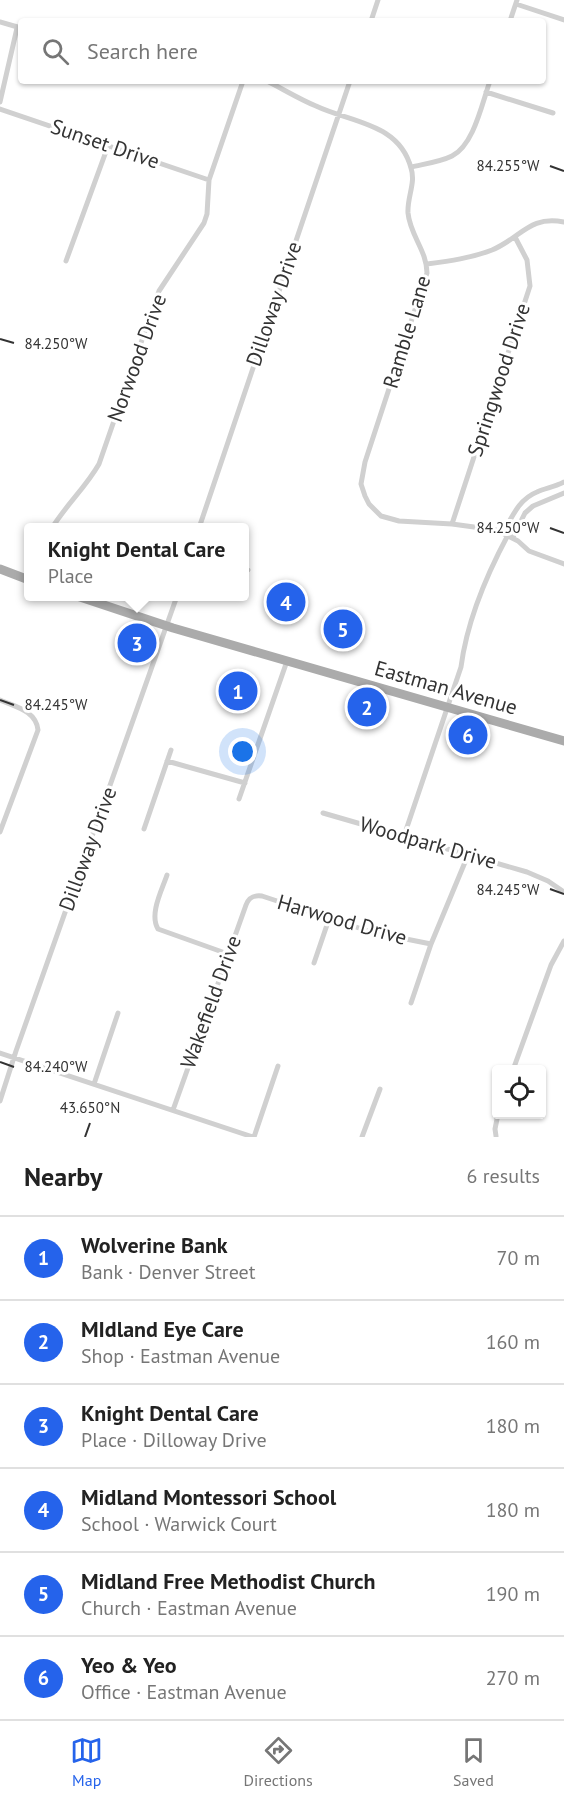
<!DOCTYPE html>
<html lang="en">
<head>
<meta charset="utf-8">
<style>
  :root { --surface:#fff; --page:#f2f2f2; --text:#222; --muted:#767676; --line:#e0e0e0; --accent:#2563eb }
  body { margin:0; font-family:"PT Sans",sans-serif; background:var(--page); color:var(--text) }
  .controls { position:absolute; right:18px; bottom:18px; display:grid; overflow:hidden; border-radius:6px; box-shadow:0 2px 4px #0004 }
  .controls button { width:54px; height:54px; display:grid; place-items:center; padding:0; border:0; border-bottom:2px solid var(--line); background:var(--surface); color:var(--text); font:30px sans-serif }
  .you { position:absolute; left:243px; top:752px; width:21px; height:21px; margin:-15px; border:4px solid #fff; border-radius:50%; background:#1a73e8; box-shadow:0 0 0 9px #1a73e833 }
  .badge { display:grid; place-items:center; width:39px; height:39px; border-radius:50%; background:var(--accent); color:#fff; font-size:20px; font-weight:700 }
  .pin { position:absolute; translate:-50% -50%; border:3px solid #fff; box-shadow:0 2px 6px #0006 }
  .popup { position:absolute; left:24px; top:523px; width:225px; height:78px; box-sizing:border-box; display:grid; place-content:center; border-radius:6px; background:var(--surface); filter:drop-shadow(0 2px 4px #0005); font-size:20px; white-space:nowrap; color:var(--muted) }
  .popup b { font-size:22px; color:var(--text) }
  .popup::after { content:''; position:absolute; left:50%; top:100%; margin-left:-12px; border:12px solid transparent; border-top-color:var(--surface) }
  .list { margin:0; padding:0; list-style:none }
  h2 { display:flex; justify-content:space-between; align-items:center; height:78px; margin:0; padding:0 24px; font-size:26px }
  h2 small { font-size:20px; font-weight:400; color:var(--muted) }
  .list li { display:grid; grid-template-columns:39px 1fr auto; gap:18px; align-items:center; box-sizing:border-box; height:84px; padding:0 24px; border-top:2px solid var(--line) }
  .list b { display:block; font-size:22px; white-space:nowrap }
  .list p { margin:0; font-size:20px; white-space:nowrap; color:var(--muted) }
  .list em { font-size:20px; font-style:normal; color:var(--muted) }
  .icon { flex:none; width:33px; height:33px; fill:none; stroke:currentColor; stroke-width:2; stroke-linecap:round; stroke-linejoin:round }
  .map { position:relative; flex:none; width:564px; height:1137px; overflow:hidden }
  .search { position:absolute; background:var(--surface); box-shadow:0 2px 4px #0004; left:18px; right:18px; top:18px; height:66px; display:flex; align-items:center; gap:15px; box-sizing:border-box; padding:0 21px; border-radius:6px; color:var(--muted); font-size:22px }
  .sheet { height:582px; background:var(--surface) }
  nav { display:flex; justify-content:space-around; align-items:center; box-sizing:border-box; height:84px; border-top:2px solid var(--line); background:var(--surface); font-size:16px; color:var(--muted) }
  nav a { display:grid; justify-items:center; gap:3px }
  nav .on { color:var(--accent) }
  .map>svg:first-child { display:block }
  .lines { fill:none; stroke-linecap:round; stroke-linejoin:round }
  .street { stroke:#d0d0d0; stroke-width:5 }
  .primary { stroke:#ababab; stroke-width:9 }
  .ticks { fill:none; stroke:#333; stroke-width:2 }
  .labels { text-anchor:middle; stroke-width:6; stroke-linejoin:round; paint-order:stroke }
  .street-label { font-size:21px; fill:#333; stroke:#fff }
  .ticks-label { font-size:15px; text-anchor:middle; fill:#333; stroke:#fff; stroke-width:6; stroke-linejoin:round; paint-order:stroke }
</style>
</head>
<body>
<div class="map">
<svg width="564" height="1137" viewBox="0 0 564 1137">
  <rect width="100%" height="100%" fill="#fff"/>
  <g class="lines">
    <path class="street" d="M516,4L564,20
      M371,21L378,0
      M510,21L517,0
      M0,22L21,28
      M267,81C283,89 299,99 316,106C352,123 399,123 411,168C416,183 407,197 408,213C410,235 427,251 427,273L365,462L361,484L365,496L369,504L381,516L399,521L452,524L496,530L518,541L529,551L564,564
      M486,92L553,113
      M0,102L17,28
      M0,109L209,180
      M411,167C424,164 440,162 452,156C474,145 482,103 490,81
      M66,261L108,146
      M427,264C450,261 471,258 492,250C521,238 529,215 564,222
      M452,524L530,286L527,260L515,237
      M52,528C66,505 86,487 99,464L159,291L204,223L207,214L209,180L243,81
      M199,528L350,81
      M503,533C512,517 519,499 537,492C546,488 555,487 564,482
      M513,537L525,513L533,506L564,493
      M245,569L248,570
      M0,700C16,707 36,711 38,730L0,832
      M167,761L245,783
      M239,799L287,661
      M323,813L527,872L548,881L564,892
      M144,829L171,750
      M404,836L461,667C467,621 486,576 508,535
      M167,875C162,890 149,914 158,929L228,954
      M314,963L329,919
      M411,1003L431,944L468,855
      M0,1053L253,1137
      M513,1070L551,965L564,941
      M94,1084L118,1013
      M0,1101L16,1051L177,596
      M173,1110L246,905C249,897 254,895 262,896L371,932L431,944
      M496,1136L495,1129L498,1114
      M254,1137L278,1066
      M362,1137L380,1089"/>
    <path class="primary" d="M0,569L29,580
      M77,596L173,628L564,741"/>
  </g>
  <path class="ticks" d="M550,166L564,171M0,339L14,343M550,528L564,533M0,700L14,705M550,889L564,894M0,1062L14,1067M85,1137L90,1123"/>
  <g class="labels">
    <g class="street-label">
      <text transform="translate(105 144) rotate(19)" y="7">Sunset Drive</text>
      <text transform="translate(274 304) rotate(-71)" y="7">Dilloway Drive</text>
      <text transform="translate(407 332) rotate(-73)" y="7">Ramble Lane</text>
      <text transform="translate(137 358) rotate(-70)" y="7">Norwood Drive</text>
      <text transform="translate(499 380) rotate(-72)" y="7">Springwood Drive</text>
      <text transform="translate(446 688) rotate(16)" y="7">Eastman Avenue</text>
      <text transform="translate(428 843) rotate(16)" y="7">Woodpark Drive</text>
      <text transform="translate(88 849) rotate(-70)" y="7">Dilloway Drive</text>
      <text transform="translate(342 920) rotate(16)" y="7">Harwood Drive</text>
      <text transform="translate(211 1002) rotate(-70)" y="7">Wakefield Drive</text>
    </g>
  </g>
  <g class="ticks-label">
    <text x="508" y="171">84.255°W</text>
    <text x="56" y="349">84.250°W</text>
    <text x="508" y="533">84.250°W</text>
    <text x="56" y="710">84.245°W</text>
    <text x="508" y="895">84.245°W</text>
    <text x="56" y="1072">84.240°W</text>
    <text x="90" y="1113">43.650°N</text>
  </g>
</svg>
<div class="controls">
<button><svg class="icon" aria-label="locate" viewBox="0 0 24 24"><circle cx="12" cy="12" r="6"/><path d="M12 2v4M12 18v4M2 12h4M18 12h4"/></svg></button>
</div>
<div class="you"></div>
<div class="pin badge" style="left:238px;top:691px">1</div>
<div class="pin badge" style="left:367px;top:707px">2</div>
<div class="pin badge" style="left:137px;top:643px">3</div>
<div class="popup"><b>Knight Dental Care</b>Place</div>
<div class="pin badge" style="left:286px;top:602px">4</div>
<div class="pin badge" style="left:343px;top:629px">5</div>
<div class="pin badge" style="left:468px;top:735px">6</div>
<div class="search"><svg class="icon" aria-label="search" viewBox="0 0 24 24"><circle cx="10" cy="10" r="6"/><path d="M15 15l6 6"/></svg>Search here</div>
</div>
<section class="sheet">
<h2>Nearby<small>6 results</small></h2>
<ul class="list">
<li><span class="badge">1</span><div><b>Wolverine Bank</b><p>Bank · Denver Street</p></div><em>70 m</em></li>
<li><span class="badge">2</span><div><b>MIdland Eye Care</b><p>Shop · Eastman Avenue</p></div><em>160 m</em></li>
<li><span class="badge">3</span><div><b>Knight Dental Care</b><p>Place · Dilloway Drive</p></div><em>180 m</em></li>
<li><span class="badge">4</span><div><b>Midland Montessori School</b><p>School · Warwick Court</p></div><em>180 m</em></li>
<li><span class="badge">5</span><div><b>Midland Free Methodist Church</b><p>Church · Eastman Avenue</p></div><em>190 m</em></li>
<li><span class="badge">6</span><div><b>Yeo &amp; Yeo</b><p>Office · Eastman Avenue</p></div><em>270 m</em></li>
</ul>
</section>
<nav>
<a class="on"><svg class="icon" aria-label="map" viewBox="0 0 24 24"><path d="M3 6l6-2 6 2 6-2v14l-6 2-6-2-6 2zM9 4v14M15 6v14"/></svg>Map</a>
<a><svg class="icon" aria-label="directions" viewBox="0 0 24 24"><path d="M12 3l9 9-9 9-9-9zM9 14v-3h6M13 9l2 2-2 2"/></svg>Directions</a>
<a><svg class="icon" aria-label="saved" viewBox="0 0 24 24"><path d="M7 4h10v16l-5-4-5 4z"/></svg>Saved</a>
</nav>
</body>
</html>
